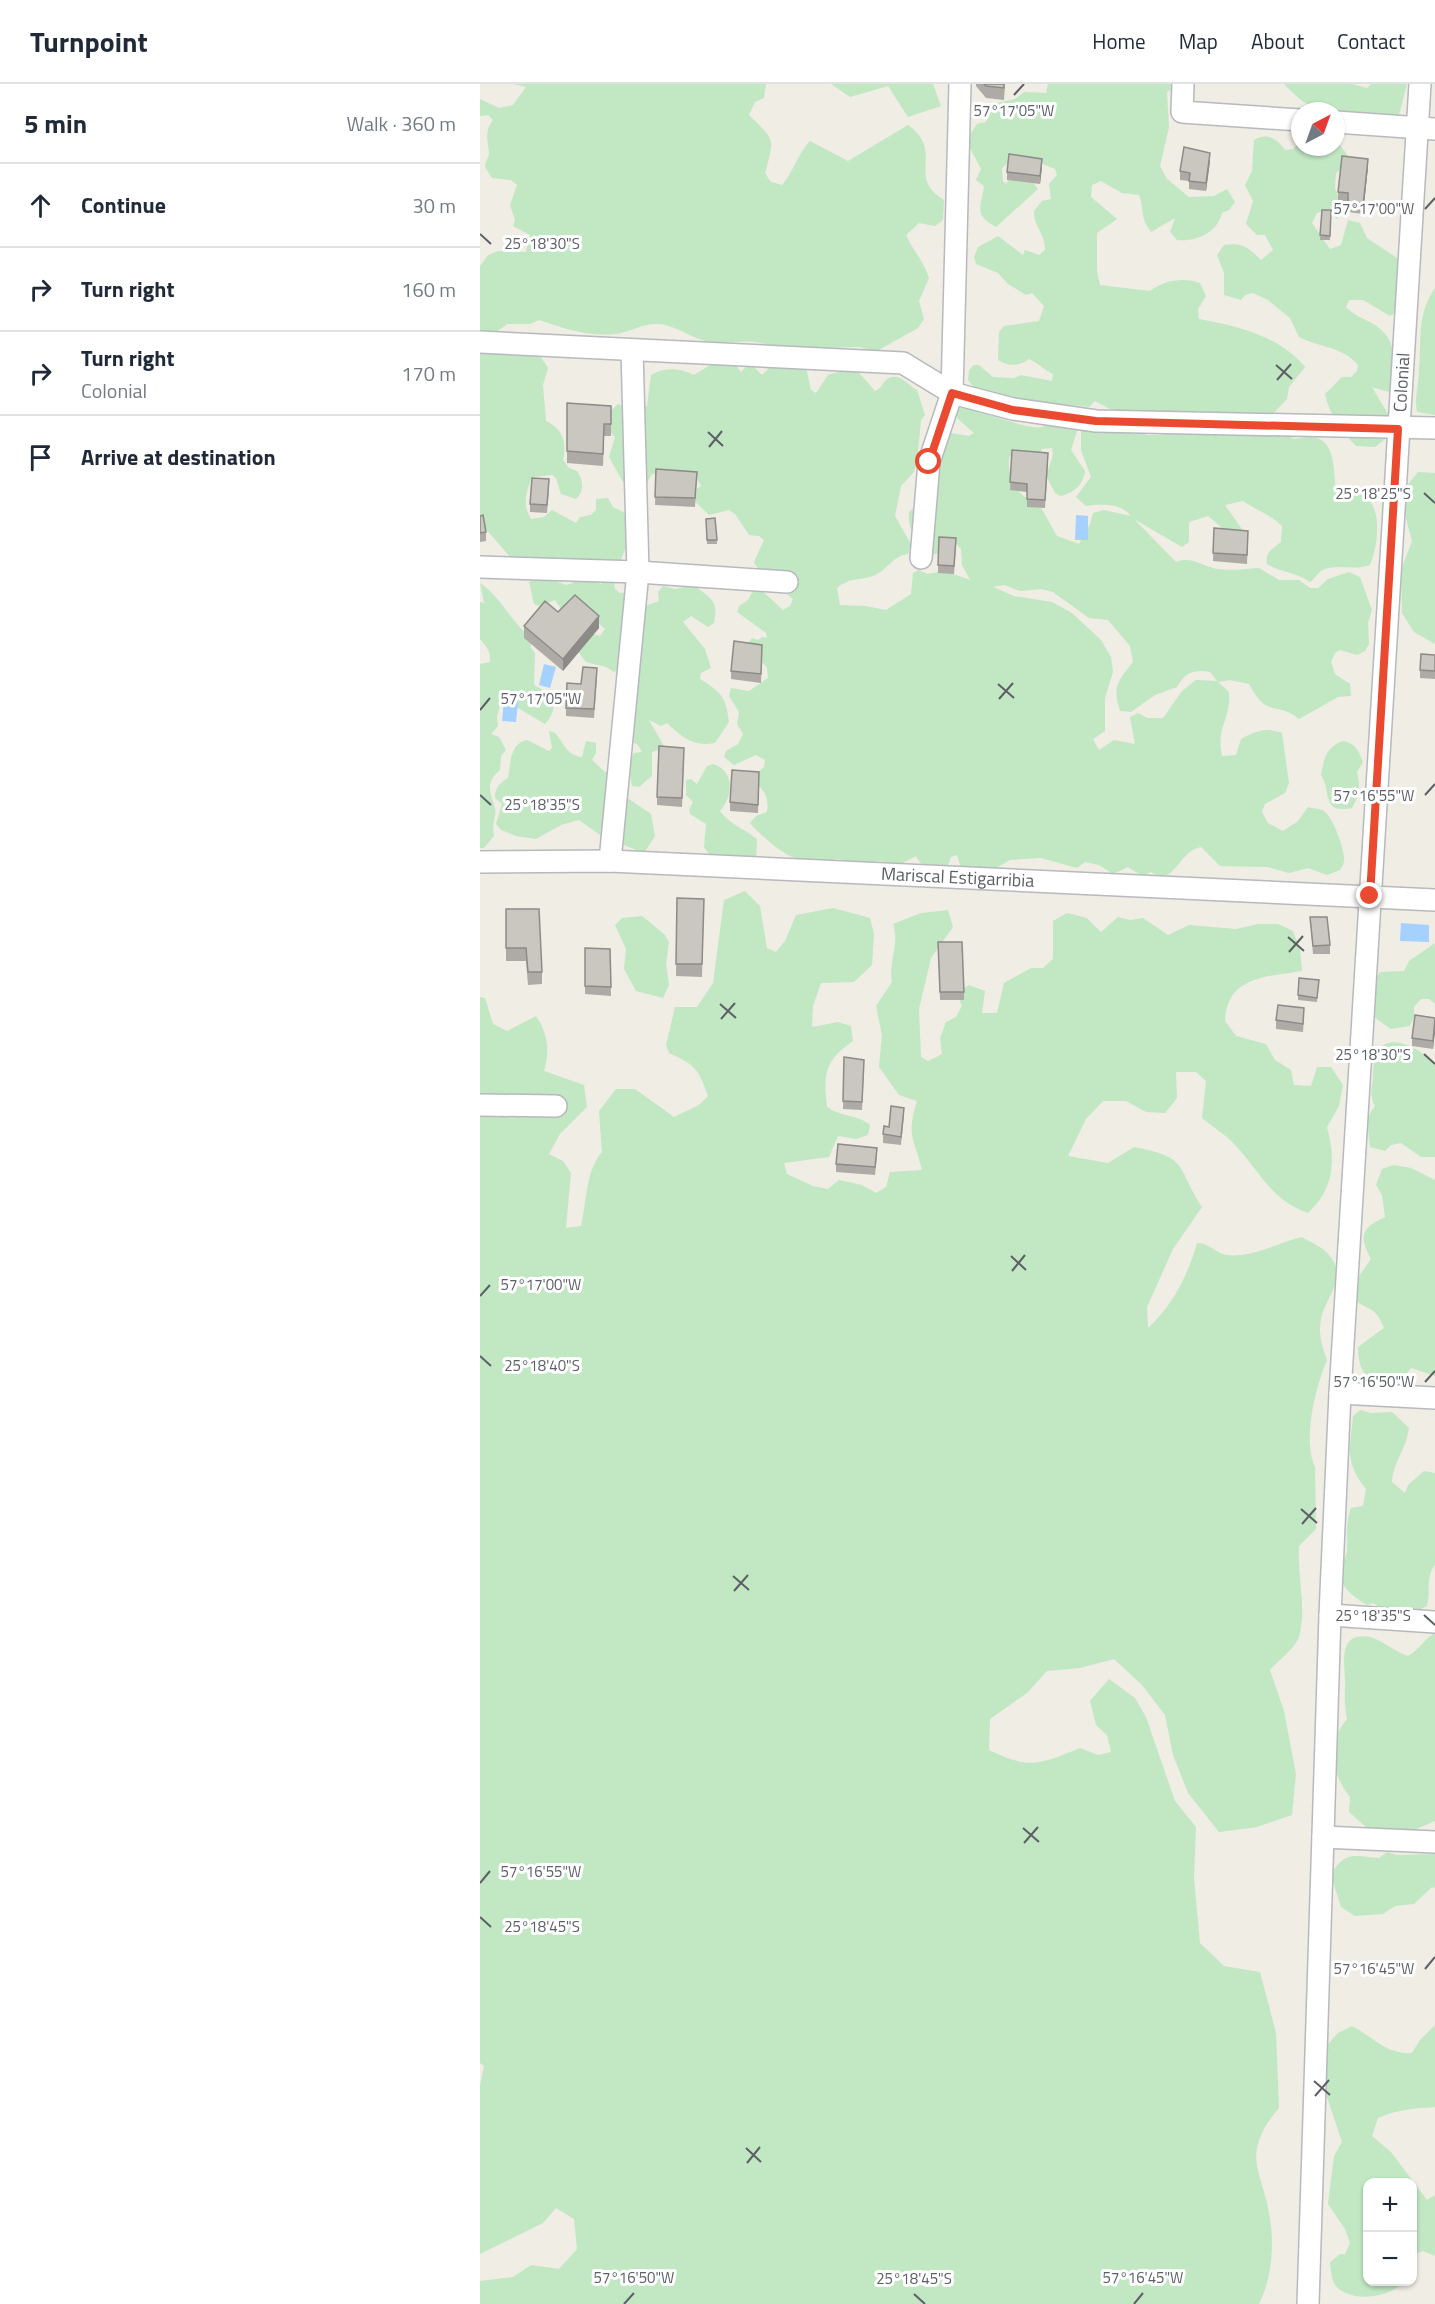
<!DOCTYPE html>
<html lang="en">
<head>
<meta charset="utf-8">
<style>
  :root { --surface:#fff; --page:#f2f2f3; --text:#1f2937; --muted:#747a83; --line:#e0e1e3 }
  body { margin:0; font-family:"Titillium Web",sans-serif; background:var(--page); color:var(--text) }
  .controls { position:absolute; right:18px; bottom:18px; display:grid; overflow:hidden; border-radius:12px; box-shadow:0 2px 4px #0004 }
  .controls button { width:54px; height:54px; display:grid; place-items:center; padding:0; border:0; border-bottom:2px solid var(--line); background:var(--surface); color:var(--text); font:30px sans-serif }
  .compass { position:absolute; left:811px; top:18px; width:54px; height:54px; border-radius:50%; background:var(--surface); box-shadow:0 2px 4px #0004; rotate:41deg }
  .stop { position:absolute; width:18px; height:18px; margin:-14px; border:4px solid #ea4a2f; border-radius:50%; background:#fff }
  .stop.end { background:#ea4a2f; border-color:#fff; box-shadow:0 2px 6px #0008 }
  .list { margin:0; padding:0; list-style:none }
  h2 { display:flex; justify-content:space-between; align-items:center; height:78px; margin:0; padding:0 24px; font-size:26px }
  h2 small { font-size:20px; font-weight:400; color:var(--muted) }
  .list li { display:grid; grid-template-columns:39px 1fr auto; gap:18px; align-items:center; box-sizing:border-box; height:84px; padding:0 24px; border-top:2px solid var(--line) }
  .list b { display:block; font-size:22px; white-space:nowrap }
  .list p { margin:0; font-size:20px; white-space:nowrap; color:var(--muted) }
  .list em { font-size:20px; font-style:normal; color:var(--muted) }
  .icon { flex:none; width:33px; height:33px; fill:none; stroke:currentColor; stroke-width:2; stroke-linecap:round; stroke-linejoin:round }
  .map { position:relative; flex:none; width:955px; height:2220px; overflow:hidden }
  header { display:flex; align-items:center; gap:36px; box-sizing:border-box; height:84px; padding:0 30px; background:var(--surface); border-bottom:2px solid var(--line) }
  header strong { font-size:28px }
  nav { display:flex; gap:33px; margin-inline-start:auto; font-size:21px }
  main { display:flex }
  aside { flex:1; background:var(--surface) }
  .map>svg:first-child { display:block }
  .green { fill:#c1e7c3; fill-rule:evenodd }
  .water { fill:#a4d1ff }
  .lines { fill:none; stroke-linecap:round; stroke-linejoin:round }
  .minor-casing { stroke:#b7b9be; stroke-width:24 }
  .minor { stroke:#fff; stroke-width:21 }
  .wall { fill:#aeaba6 }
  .shaded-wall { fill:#8d8b87 }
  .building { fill:#cac7c1; stroke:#8d8b87; stroke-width:1.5 }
  .route { stroke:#ea4a2f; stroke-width:8 }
  .ticks { fill:none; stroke:#5c5f65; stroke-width:2 }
  .labels { text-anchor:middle; stroke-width:6; stroke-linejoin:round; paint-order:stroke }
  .street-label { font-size:18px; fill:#5c5f65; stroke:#fff }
  .ticks-label { font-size:15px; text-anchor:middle; fill:#5c5f65; stroke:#fff; stroke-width:6; stroke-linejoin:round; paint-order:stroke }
</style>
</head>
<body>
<header>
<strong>Turnpoint</strong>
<nav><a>Home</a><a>Map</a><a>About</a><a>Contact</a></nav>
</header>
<main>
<aside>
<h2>5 min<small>Walk · 360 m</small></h2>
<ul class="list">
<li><svg class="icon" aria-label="ahead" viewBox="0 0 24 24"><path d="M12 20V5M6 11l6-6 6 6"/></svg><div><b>Continue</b></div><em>30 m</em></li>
<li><svg class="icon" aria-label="right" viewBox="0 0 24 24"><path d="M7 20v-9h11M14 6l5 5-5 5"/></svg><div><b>Turn right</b></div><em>160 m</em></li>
<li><svg class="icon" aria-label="right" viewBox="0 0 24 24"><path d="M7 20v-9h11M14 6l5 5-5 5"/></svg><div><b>Turn right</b><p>Colonial</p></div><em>170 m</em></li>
<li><svg class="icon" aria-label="arrive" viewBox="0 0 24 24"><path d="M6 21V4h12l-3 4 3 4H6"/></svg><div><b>Arrive at destination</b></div></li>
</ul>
</aside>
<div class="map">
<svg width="955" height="2220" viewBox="0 0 955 2220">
  <rect width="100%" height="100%" fill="#efede4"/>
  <path class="green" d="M34,0H286L284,14L275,18L269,31C295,57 295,53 285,89L291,98L302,101C314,87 317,71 330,57L368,77L428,41C466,68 425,93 464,116L463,136L455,142L439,139L426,151C433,167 444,177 449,194L439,217L444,235L438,244L395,268L380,263L338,264L326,283L331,306L336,309L348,291L374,283L395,307C402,304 401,301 406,296C419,286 427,301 437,306L445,331L441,336L437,378L434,388L421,402L415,432L431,460L428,470C412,472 407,487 393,492C380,496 368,494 357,504L360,521L385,522L406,526L431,510L433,489L439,486L447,490L465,487L490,496L482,481L481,465L473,457L464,467L452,471C438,460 427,446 429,428L441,417L458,353L471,349L489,352L494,349L478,335L474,323C497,324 548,347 563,343C566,342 568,339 570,337L593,341L597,347L591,366L605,387C603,401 595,408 581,412L575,409L566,392L573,371L572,364L562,365L558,372L534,369L529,373C527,397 537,412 559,420L577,452L599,460L610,440L613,429L624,426L651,432C641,419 621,420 606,422L596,413L611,393L601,366V344L664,345L666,351H678L788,338L814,355C819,354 824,353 829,353C857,352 853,389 856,406L862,410L865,403C904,407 901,453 890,481C875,487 861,480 845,485C838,487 836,494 830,498C817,488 801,489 787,480C785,467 793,465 801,458L802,442C791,431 776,426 763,417L745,421L766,451L750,456L740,442L728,432L709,438V458L702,463L654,435L696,478C712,472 721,482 737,485C751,487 765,485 779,484L799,496H819L830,504H838L848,495L869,488L880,493L892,526L888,539L889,560L885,567L877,571L860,566L855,569L851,578L855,590L870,600L871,612L858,613L819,635C797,617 787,635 769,600L750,596L738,598L749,608C751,636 736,642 742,672L756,671L761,655C776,647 786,643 802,649L809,699L805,709L785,720L782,728L788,739L803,747L818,737L828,723C833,725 837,724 842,726C852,729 866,768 864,778C863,781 861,784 860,786L847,791L828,784L809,789L787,783L740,782L721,763C702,767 699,787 682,794L671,788L662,792L648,783L633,790L619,781L605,778L597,784L561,774L530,776L511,787L490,783L481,784L477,771L471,773L468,781L460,783L452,781L448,785L443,783L436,772L421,780L398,777L380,780L359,775L349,776L343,781C333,777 324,777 315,774C303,771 278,749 270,739L276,732L287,728C289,716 286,707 276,700V690L284,683L285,676L276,671L254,681L244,673L246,667L258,660L263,650L257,640L259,628L249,612L251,604L269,607L288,594L287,583L278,575L269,558L272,554L278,556L282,553L287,554L286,549L257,528L259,522L268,516L275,503L279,504L303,526L310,522L313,515L280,488L274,478L284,456L279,452L269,451L255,430L249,426L229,431L211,414V409L221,402L215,391L172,390L166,401H150L143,398L129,373L135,353L128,346V329L138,320L148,324L167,322L171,291C187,283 198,284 214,291L232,280H255L261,288L266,283H274L282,291L292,281L300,285L311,279C280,245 263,263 226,257C209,253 192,239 175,240C161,240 148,249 135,250C109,253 83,244 59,236L50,240H27L10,253L0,250V182L8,171L18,167L46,168L50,151L33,142L35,136L30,121L37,101L31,96L12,94L5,83C5,77 9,74 9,69C8,56 4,48 13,36L8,31L0,32V15L19,24L33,21L46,3ZM524,501L540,507L561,505L573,508L609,534L628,536L650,562L653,578C638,597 632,602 640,627L651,628L675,611L697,603C705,589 713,585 730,588L737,597L716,596L702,607L683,634H667L658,629L650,633L655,660L634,656L619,666L613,655L625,647V614L633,588L631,573L621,556L592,529L572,518L534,512L513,503Z
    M351,0H453L461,22L428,33L408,2L370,13Z
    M568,0H700L687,8L689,43L680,82L687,95L709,113L734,112L747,105L755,118L749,126L742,129C737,149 716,158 697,156L690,148L695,134L671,148C659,131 665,127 659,111L642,109L621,97L612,101L611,113L637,135L617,149V187L620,201L670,207C685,196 703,193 720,199L726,212L718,225L719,235C758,242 799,252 825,283L809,303L807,315L790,333L780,330L722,334L702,328L669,331L630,325L615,317L609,323L592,321L584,326L558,317L550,323L497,307L488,296L489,286L494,281H499L513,293L534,294L541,291L572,297L573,290C564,286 558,279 549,275C540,282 528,283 518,276L519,248L524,242L559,237L564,222L552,209L546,211L528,200L518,189L496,180L494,173L498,163L518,152L543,171L545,166L559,171L565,166C565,148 553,142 554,127L562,117L571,115L569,100L577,91L575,85L558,78L532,75L522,84L523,97L526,100L531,93L550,95L558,105L516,143C493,130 501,124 504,102L496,96L501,85L488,60L489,52L497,40L506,38L507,26L512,20L535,15L544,8L566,9Z
    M804,0H872L887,4L891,0H927L919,31C898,39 851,28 830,21C820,17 812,8 804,0Z
    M818,50H820V63H856V56L871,76L856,89L855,104L862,124L857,135L848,126L837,129L832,139L850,165L861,161L868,136L880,139L887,154L920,176L919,227L910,232L883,216H869L866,223C874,231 880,233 890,238C920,255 913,274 912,304L909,308L892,303L908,330L911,338L909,352L895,363L876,362C862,348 849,330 845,310L862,293H871L877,287L878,281C863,263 839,263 819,253L810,234L788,216L773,209L765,211L761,216L744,211V189L737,171L744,161C762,158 769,164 781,176L793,166L785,151H777L766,140L773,117L765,101L772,87L774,56C787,48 797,55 805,66L813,65L817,61Z
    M955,204V331L937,328C934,313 939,301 939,286C942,255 936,232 955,204Z
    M0,266L24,270L57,267L68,284L63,301L66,337C83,345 87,358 83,376L89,384L97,387C104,396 104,408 96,415L81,410L76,394L72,391L52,393C46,410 42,419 51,435L64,433L72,426L96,439L100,433L111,431L116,426V415L128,414L133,423L147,430L148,458L138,483L32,475L4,443L0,446Z
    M938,388L955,389V560L934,548L922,529L921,486L932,457L923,423L925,404Z
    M91,493L107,494L121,500L123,497L134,498L135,505L140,509L150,508L165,522L179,517L178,508L183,502L195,505L214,501C230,515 239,515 234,539L228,543L211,532L203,538L225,565L231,584L221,589L220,595C241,608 246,613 249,638L235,659C213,663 202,653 187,639L181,642L169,636L185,664L172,668V692L159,703L152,702C150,690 147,680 154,669L162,668L158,661L149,656L157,601L141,585L134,588L126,583L106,578L96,565L109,549L120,552L125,545L114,535L83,528L75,516L59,522L54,520L49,498C62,493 73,495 86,501L93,499Z
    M0,499C21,513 31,538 51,554V564L55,569L54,601L71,611C75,624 74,630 65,640L33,621L30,612L22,613L17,633L18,642L11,650L19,653L26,666L21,672L20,686C5,698 10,708 15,724C17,731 11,740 14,752L4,764H0V580L10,578C11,568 7,563 0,555V518L4,519Z
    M69,647L75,649C85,660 86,671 102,673L106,657L116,659V669L112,676L125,688L131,687L146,713L171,730L175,752L164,769L123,753L99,736L81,741L56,755L36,752L21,746L16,740L22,720L15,714C15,703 20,699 28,694C31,680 29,660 47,656L69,667L72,664Z
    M863,657C876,660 878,666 883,678L877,688C881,703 879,711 872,724C841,730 852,709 841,691C844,674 846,663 863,657Z
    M233,680C255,686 253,713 240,727C249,740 265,745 277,755L276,779L256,777L247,771L229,770L224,763L226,740L210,730L209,726L213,718L206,711V696L211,695L217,700L227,682Z
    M265,807L280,822L287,864L296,868L305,857L316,831L353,824L390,834L394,850L392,881L374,898L341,899L333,922L332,943L358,938L371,942L373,957C345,976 343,990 347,1023C361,1033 377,1030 390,1041L388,1051L376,1055L358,1052L349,1073L304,1079L307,1090L333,1102L348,1105L359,1096L382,1101L396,1109L406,1103L410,1088L442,1086C434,1053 426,1053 437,1017L419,1011L399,983L402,951L396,922L412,898C408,878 420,860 413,840L441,829L468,826L473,843L451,874L439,925L441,973L448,977L462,970L460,954L466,938L476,933L482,922L477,910L489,901L505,907L502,929H517L524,899L551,884H563L573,875V837L587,829L607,834L621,848L638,833L650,836L663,834L688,851L709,841L756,845L778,840H798L813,847L820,865L822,887C786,893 747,892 745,937L756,952L786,960L795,976L811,986L814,1001L831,1002L837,983H851L863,1001L859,1022L847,1043C856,1077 854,1105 828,1129C787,1115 777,1080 748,1054C740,1047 730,1041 722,1034L726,997L716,988H696L697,1014L685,1029L666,1028L646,1017H623L606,1035L588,1072L628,1079L654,1063C710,1074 695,1081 722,1123L693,1165L667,1223L668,1244C693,1221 708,1191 717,1159C728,1159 734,1167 743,1170C767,1177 799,1158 822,1153C830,1158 843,1163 849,1171C869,1194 845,1213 841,1235C838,1250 842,1262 847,1276C836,1302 822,1355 835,1383L836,1445L819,1462C817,1491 827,1525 819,1553C815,1564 798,1577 790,1586L804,1627L816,1690L812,1731L777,1743L739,1748L708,1709L693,1671L685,1631L662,1601L634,1575L600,1584L567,1587L547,1609L510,1635L509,1666C550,1686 561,1680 600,1664L618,1671L631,1668L627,1651L616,1641L610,1617L629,1595L655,1614L666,1633L695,1717L716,1743L714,1794L720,1859L744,1882L780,1888L796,1949L799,2024C788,2037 781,2047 777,2064C773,2083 785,2105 788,2124C795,2155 793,2192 779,2220H0V2197L33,2193L51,2181L79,2185L97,2165L94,2135L76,2124L63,2139L0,2170V2002L4,1982L0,1979V913L5,914L13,940L27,947L56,932C68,950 70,967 64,987L104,1001L107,1023L80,1050L69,1070L83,1077L91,1089L86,1144L101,1142C107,1118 105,1088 122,1068L119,1027L136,1005H155L194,1033L219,1021L228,1012C219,985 214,980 189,969L186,961L195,923H217L233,899L244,816Z
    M162,832L184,850L189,858L186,880L189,901L183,914L156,907L144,885L146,865L135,841L142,834Z
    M955,859V920L949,915H941L934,923V933L930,942L911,945C904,940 896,936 892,929C886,920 893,896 900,888L924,887L929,877Z
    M912,958C927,958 945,969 955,980V1073H941L921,1059L911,1061L905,1067L890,1063L887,1034L895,1022C889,1010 892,1006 893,993C894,978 892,962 912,958Z
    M914,1081L931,1084L955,1096V1292L931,1284L924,1293L911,1302C886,1294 879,1291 878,1263L904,1244C894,1219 888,1229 872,1213L875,1198L891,1175C878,1151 882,1144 905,1133L902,1111L896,1101L902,1085Z
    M880,1326L891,1329L912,1328L929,1344C926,1366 913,1378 912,1398L925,1409L928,1401L944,1387L955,1389V1481C945,1493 951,1508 947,1522C928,1532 911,1531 893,1519L887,1521C874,1513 857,1502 860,1484C861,1478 867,1473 867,1466C868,1450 865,1440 871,1424L883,1422L886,1405C864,1378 870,1364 873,1332Z
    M955,1549V1737L929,1748L915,1747L886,1743L869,1728L870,1713C851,1689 846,1660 867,1635C864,1621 865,1611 865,1597C865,1580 857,1547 890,1553C902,1556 915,1568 928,1572C939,1566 945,1554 955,1549Z
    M907,1768L917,1771L955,1770V1804L952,1803L934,1820L915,1822L903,1830L875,1832L861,1823L851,1791C865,1766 874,1772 899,1774Z
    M955,1941V2023C936,2024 915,2026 898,2034L892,2052L911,2068L947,2116L955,2111V2172L943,2167L933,2171L932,2098H888V2198H919L921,2201C906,2213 876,2218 859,2205C851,2199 851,2187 850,2178L860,2170H865L870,2159L865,2145L848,2120L854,2072L862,2058L843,2001L848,1960L858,1949L872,1942C893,1953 907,1971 932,1969L940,1956Z"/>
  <path class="water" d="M596,431L608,432V456H595Z
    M64,580L76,583L70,604L59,601Z
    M24,616L38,617L36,638L22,637Z
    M921,839L949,841V858L920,857Z"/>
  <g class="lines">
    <g class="minor-casing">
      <g id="minor">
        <path d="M703,0L702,28L820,36"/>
        <path d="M856,38L955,45"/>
        <path d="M0,258L423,279L472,309L533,325L616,337L955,344"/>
        <path d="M441,474L449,378L472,309L480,0"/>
        <path d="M0,483L158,488L307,498"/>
        <path d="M130,777L158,488L152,266"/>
        <path id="s1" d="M0,778L130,777L955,816"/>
        <path d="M0,1021L76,1022"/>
        <path d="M860,1309L955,1314"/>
        <path d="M850,1531L955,1538"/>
        <path d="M843,1753L955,1758"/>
        <path id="s2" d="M828,2220L850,1531L860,1309L940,0"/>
      </g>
    </g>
    <use href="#minor" class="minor"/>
  </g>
  <path class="wall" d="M496,0H525L524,16L506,14L496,2Z
    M730,77L726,107L709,105V97L700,96V87Z
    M562,83L560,100L527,96V88Z
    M888,83L883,130L868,128V118L858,116V108Z
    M842,126H851L850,156H840Z
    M87,319L131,322V352H124L123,382L87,379Z
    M532,366L568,378L565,424L547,423V408L530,406Z
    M176,385L217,388L215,423L175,421Z
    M69,404L67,429L50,428V420Z
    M0,432L6,448V457L0,458Z
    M235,434L237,460H227L226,435Z
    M734,444L768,455L767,480L733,477Z
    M476,462L474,490L458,489V481Z
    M44,542L119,544L83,587L44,554Z
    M282,569L281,599L251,595V587Z
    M955,571V595L940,594V586Z
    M117,592L114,634L86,632V624L101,600Z
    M204,672L202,723L177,721V713Z
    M279,688L278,729L250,727V718Z
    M197,814L224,815L222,893L196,892Z
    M26,825L62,888V900L48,901L46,877H26Z
    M830,833L850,861V870H833Z
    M458,858L484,908V916H460Z
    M105,864L130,865L131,912L105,910Z
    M839,896L837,918L818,916V911Z
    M824,932L823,948L796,945V936Z
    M955,934V947L953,965L932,962V954Z
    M364,973L384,984L382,1026L363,1025Z
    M424,1032L421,1061L403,1059V1050L409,1043Z
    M397,1072L395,1091L356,1088V1080Z"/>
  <path class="shaded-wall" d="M730,69V77L726,107V99Z
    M562,75V83L560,100V92Z
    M888,75V83L883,130V122Z
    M119,532V544L83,587V575Z
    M955,939V947L953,965V957Z"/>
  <path class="building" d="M504,0H524V4L506,2Z
    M704,63L730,69L726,99L709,97L710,89L700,87Z
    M529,70L562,75L560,92L527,88Z
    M862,72L888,75L883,122L868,120V109L858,108Z
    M842,126H851L850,152L840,151Z
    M87,319L131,322V340H124L123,370L87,367Z
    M532,366L568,369L565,416L547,415V400L530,398Z
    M176,385L217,388L215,414L175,413Z
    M52,394L69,395L67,421L50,420Z
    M3,431L6,448L0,449V432Z
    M235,434L237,456H227L226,435Z
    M734,444L768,447L767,471L733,469Z
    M459,453L476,454L474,482L458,481Z
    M95,511L119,532L83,575L44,542L65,517L78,528Z
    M254,557L282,561L281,590L251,587Z
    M941,570L955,571V587L940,586Z
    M103,583L117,584L114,625L86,624L87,599L101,600Z
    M179,662L204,664L202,714L177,713Z
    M252,686L279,688L278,721L250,718Z
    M197,814L224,815L222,880H196Z
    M26,825H59L62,888H48L46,864H26Z
    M830,833H847L850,861L833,862Z
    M458,858H482L484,908H460Z
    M105,864L130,865L131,903L105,902Z
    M819,894L839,896L837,914L818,911Z
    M798,921L824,924L823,940L796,936Z
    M935,931L955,934L953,957L932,954Z
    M364,973L384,976L382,1018L363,1017Z
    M411,1022L424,1024L421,1053L403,1050L404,1042L409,1043Z
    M358,1060L397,1064L395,1083L356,1080Z"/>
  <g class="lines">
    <path class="route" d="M449,378L472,309L533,326L616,337L918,345L890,812"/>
  </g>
  <path class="ticks" d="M534,11L544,0M945,125L955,114M0,150L11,160M796,281L812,295M797,296L811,280M228,348L243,362M229,363L242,347M944,409L955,419M518,600L534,614M519,615L533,599M0,626L10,614M0,711L11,721M945,711L955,700M808,853L824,867M809,868L823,852M240,920L256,934M241,935L255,919M944,970L955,980M531,1172L546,1186M532,1187L545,1171M0,1212L10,1201M0,1272L11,1282M945,1298L955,1287M821,1425L837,1439M822,1440L836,1424M253,1492L269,1506M254,1507L268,1491M944,1531L955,1541M543,1744L559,1758M544,1759L558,1743M0,1799L10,1787M0,1833L11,1843M945,1885L955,1873M834,1997L850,2011M835,2012L849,1996M266,2064L281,2078M267,2079L280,2063M434,2210L445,2220M144,2220L154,2209M654,2220L663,2209"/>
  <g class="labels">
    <g class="street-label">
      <text dy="6" stroke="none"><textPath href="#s2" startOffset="1924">Colonial</textPath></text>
      <text dy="6" stroke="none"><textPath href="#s1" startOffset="478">Mariscal Estigarribia</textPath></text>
    </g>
  </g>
  <g class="ticks-label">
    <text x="534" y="32">57°17'05"W</text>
    <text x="894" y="130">57°17'00"W</text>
    <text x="62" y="165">25°18'30"S</text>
    <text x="893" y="415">25°18'25"S</text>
    <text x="61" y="620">57°17'05"W</text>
    <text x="894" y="717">57°16'55"W</text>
    <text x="62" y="726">25°18'35"S</text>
    <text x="893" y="976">25°18'30"S</text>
    <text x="61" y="1206">57°17'00"W</text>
    <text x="62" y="1287">25°18'40"S</text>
    <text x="894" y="1303">57°16'50"W</text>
    <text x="893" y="1537">25°18'35"S</text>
    <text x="61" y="1793">57°16'55"W</text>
    <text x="62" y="1848">25°18'45"S</text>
    <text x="894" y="1890">57°16'45"W</text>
    <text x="154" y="2199">57°16'50"W</text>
    <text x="663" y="2199">57°16'45"W</text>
    <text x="434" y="2200">25°18'45"S</text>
  </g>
</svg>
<div class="controls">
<button>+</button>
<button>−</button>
</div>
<svg class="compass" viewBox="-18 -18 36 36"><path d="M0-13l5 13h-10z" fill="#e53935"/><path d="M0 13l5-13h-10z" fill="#747a83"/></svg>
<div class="stop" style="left:449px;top:378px"></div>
<div class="stop end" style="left:890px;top:812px"></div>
</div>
</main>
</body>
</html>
